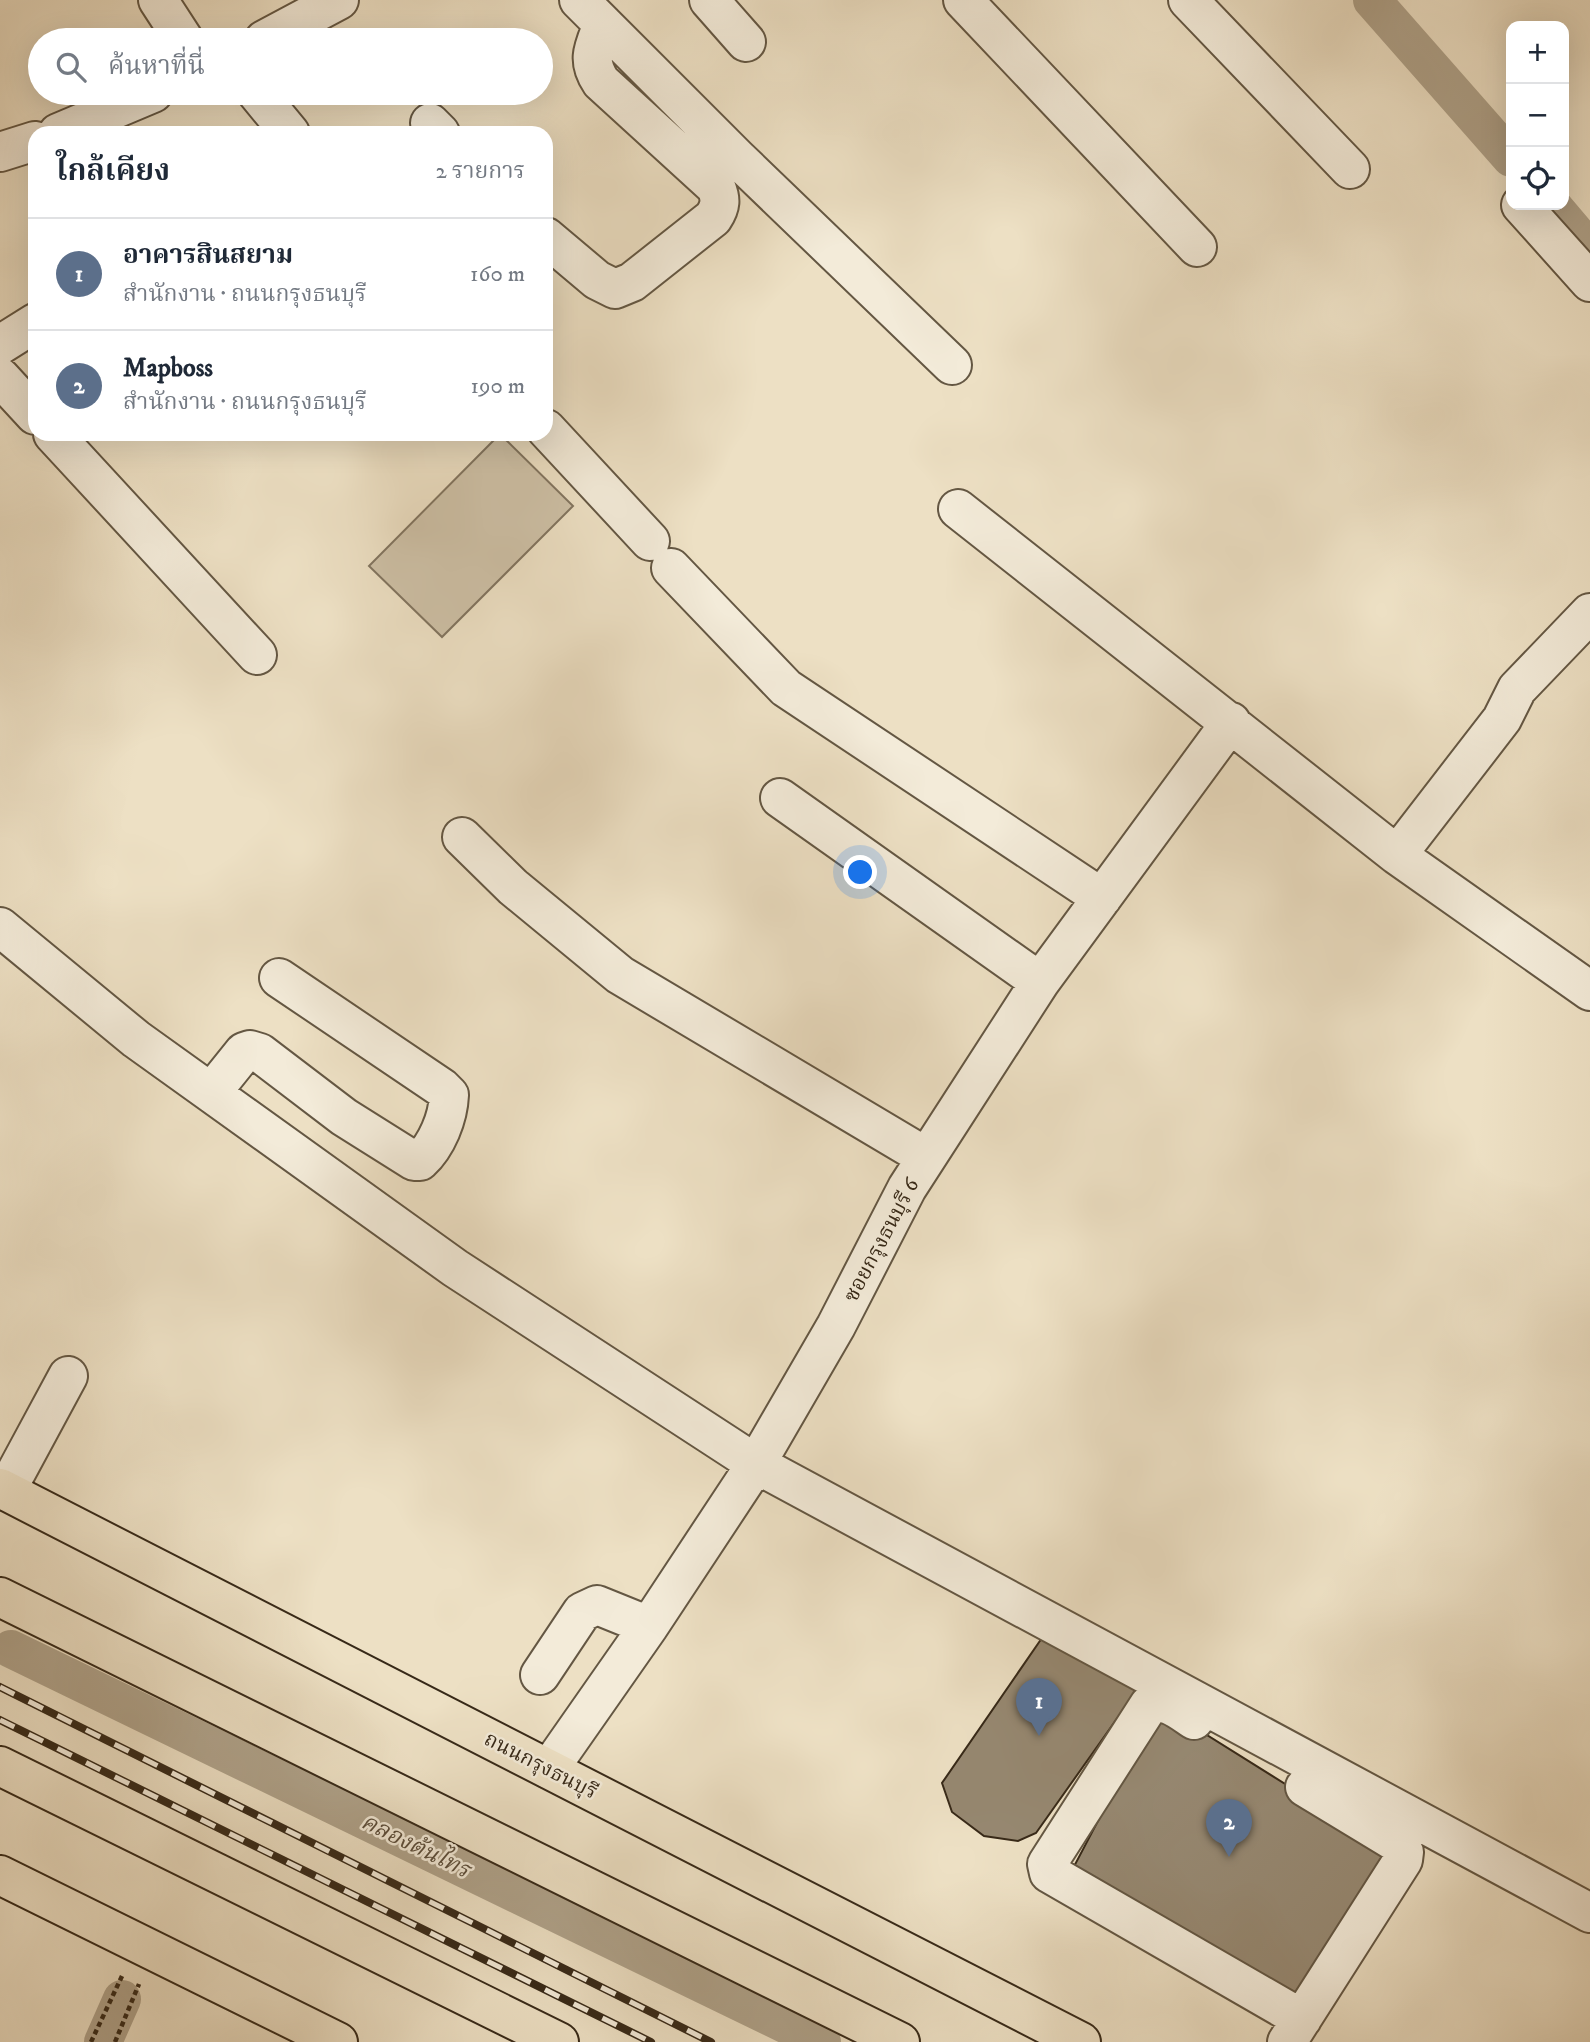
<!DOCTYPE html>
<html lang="th">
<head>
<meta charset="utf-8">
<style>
  :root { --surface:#fff; --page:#f6f6f7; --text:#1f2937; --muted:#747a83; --line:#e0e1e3; --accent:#111827 }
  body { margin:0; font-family:"IM FELL DW Pica","Noto Serif Thai",serif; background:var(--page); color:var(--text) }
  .controls { position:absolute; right:21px; top:21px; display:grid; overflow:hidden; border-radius:14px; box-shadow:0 7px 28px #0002 }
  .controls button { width:63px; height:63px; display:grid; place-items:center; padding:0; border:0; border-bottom:2px solid var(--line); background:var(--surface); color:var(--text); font:35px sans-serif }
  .you { position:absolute; left:861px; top:873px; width:24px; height:24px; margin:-18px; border:5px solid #fff; border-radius:50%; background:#1a73e8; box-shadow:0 0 0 10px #1a73e833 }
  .badge { display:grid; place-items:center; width:46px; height:46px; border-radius:50%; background:var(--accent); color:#fff; font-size:23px; font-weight:700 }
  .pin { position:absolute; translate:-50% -58px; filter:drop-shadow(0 2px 4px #0008) }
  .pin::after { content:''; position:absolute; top:37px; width:24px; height:21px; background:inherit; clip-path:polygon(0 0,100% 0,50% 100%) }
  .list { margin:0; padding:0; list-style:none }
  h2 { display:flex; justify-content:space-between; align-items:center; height:91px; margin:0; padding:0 28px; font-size:30px }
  h2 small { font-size:23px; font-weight:400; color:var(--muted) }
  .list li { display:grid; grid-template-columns:46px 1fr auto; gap:21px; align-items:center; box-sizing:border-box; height:112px; padding:0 28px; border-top:2px solid var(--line) }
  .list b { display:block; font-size:26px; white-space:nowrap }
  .list p { margin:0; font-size:23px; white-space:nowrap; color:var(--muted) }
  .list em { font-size:23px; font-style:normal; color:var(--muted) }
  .icon { flex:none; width:38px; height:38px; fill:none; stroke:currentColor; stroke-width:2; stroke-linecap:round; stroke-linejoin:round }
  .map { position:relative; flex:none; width:1590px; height:2042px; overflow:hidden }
  .search { position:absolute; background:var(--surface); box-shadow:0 7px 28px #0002; left:28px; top:28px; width:525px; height:77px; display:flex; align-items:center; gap:18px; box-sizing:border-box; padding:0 24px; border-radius:38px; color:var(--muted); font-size:26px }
  .panel { position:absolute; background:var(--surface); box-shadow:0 7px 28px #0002; left:28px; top:126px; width:525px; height:315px; border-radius:21px }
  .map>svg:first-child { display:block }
  .green { fill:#cec1a7; stroke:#827560; stroke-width:2 }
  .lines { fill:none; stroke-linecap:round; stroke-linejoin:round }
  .canal { stroke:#afa28a; stroke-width:38 }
  .building { fill:#968871; stroke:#372918; stroke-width:2 }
  .minor-casing { stroke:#645743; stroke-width:42 }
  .major-casing { stroke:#372918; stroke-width:42 }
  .path { stroke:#372918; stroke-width:4.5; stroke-dasharray:5 3.5; stroke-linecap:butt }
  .minor { stroke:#f3ebd9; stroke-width:38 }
  .major { stroke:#ede0c4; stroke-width:38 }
  .rail-casing { stroke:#372918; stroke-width:8 }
  .rail { stroke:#f3ebd9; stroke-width:5; stroke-dasharray:16; stroke-linecap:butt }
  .labels { text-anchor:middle; stroke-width:5; stroke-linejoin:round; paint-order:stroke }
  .street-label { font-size:21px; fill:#372918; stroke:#f3ebd9 }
  .water-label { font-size:23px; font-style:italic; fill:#5b4d3a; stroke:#f3ebd9 }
</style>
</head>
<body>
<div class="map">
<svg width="1590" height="2042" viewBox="0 0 1590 2042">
  <rect width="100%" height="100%" fill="#ede0c4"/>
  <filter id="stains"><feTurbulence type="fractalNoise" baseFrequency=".00286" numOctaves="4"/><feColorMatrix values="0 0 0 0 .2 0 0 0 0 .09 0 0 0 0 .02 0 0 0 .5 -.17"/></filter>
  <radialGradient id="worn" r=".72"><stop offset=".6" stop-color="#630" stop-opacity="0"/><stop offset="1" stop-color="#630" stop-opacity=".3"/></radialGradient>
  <path class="green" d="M500,434L573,506L442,637L369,566Z"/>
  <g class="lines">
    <path class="canal" d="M1372,0L1511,158
      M1552,205L1590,250
      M11,1649L822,2042
      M103,2042L122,1999"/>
  </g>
  <path class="building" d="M1044,1635L1138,1689L1036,1833L1018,1841L984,1836L952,1812L942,1783Z
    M1159,1705L1389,1849L1298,2003L1070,1874Z"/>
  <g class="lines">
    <g class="minor-casing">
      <path id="minor" d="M158,0L184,40
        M579,0L737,158L952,365
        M709,0L746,42
        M963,0L1197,247
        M1188,0L1350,169
        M264,40L339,0
        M257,93L290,133
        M430,123L440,133
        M58,133L153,93
        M0,152L35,141
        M1521,205L1590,282
        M546,237L597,280L615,289L632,282L713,218C721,206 721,199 716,187L601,82C586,60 594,47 603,24
        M0,345L35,323
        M0,377L35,415
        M546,429L650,541
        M53,434L257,655
        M958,509L1397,855L1590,991
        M671,568L786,688L1102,898
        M780,798L1040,982
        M462,837L513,887L620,975L926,1157
        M1397,855L1502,719L1517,689L1590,613
        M0,927L136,1039L455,1268L756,1464L1590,1913
        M211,1093L244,1052L250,1050L260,1053L344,1117L414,1161H420C437,1145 448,1118 449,1095L442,1088L279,978
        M6,1491L68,1376
        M540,1675L582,1612L597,1605L649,1626
        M1194,1720C1179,1710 1166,1698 1149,1705L1047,1864L1049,1873L1302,2019
        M549,1769L649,1626L756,1464L836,1326L907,1188L1040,982L1231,722
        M1287,2042L1403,1860L1404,1852L1399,1844L1305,1787"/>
    </g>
    <g class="major-casing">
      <path id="major" d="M0,1488L1081,2042
        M0,1597L900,2042
        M0,1766L559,2042
        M0,1875L338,2042"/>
    </g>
    <path class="path" d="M91,2042L122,1976
      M115,2042L139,1984"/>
    <use href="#minor" class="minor"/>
    <use href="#major" class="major"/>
    <g class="rail-casing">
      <path id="rail" d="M0,1687L711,2042
        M0,1720L651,2042"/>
    </g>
    <use href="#rail" class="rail"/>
  </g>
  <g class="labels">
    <g class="street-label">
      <text transform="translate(881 1240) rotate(-62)" y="7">ซอยกรุงธนบุรี 6</text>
      <text transform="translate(541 1765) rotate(27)" y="7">ถนนกรุงธนบุรี</text>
    </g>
    <g class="water-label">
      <text transform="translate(416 1845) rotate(26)" y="8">คลองต้นไทร</text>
    </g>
  </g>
  <rect width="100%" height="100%" filter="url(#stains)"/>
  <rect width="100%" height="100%" fill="url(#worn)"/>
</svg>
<div class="controls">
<button>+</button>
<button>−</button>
<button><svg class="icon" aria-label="locate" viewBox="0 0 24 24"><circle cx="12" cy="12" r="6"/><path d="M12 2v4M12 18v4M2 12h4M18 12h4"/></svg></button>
</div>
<div class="you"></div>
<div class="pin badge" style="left:1039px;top:1736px;background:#5c6f8a">1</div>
<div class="pin badge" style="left:1229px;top:1857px;background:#5c6f8a">2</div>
<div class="search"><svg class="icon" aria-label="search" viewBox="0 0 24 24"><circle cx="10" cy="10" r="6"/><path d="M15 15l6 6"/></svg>ค้นหาที่นี่</div>
<section class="panel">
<h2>ใกล้เคียง<small>2 รายการ</small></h2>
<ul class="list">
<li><span class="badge" style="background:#5c6f8a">1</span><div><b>อาคารสินสยาม</b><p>สำนักงาน · ถนนกรุงธนบุรี</p></div><em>160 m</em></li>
<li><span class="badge" style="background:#5c6f8a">2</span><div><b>Mapboss</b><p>สำนักงาน · ถนนกรุงธนบุรี</p></div><em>190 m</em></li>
</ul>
</section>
</div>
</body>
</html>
